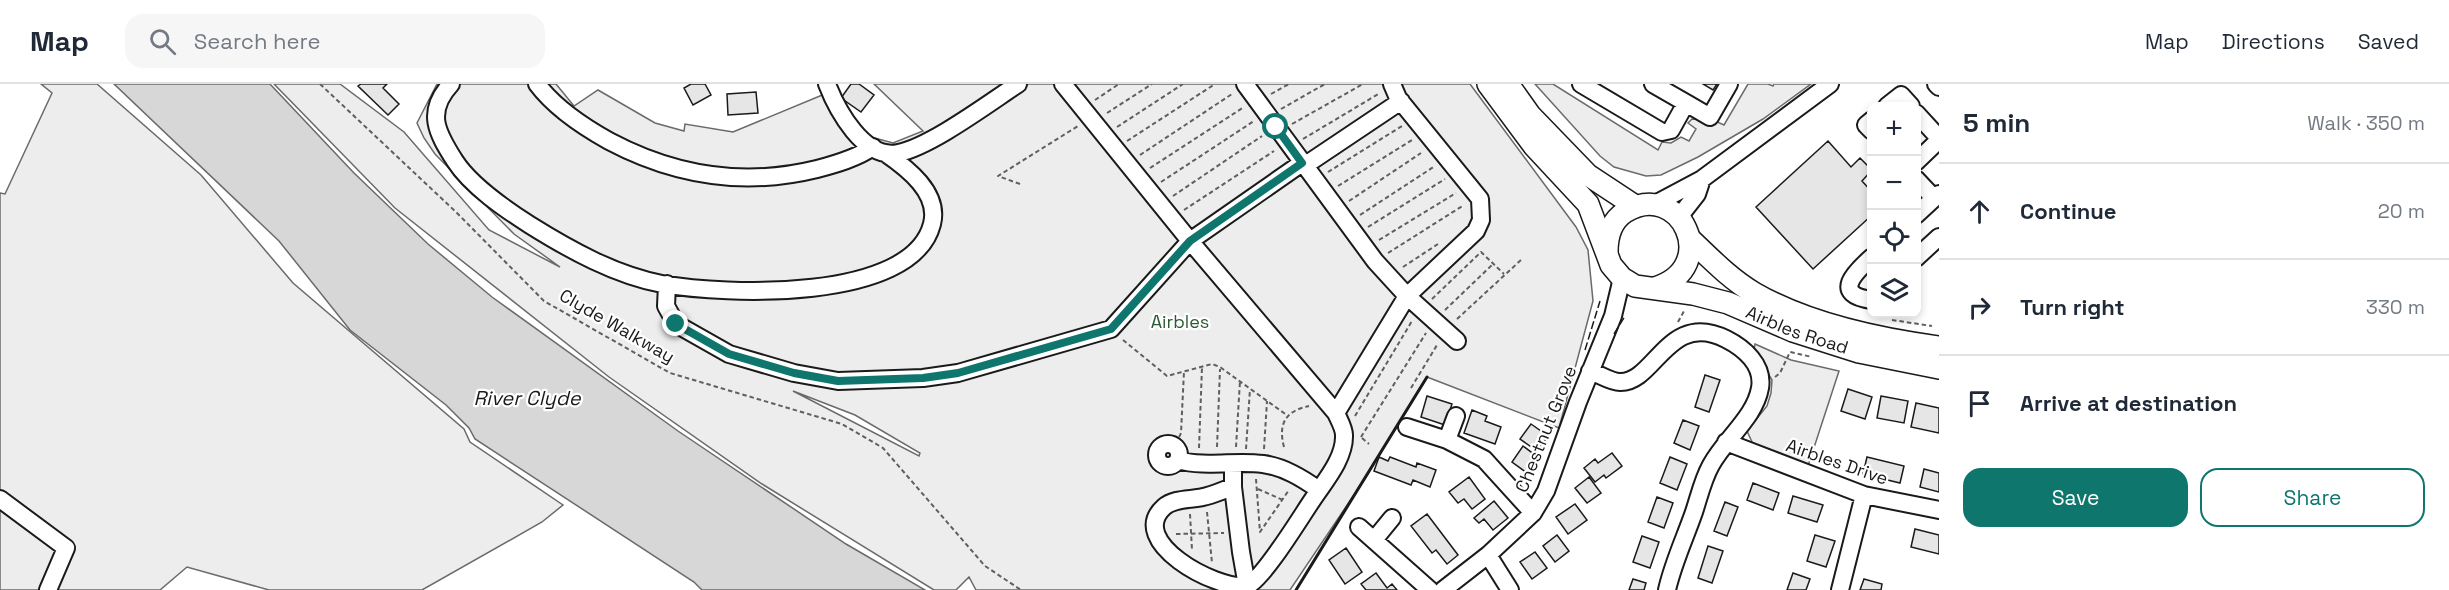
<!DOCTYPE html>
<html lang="en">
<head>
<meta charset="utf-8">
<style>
  :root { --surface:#fff; --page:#f6f6f7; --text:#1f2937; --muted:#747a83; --line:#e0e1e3; --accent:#0f766e }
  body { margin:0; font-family:"Space Grotesk",sans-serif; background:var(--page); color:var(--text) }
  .controls { position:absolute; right:18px; top:18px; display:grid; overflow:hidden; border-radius:12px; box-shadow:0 3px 9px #0003 }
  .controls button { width:54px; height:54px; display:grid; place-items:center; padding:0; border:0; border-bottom:2px solid var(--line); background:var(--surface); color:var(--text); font:30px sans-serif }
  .stop { position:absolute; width:18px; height:18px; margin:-14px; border:4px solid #0f766e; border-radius:50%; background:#fff }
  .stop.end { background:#0f766e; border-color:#fff; box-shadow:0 2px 6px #0008 }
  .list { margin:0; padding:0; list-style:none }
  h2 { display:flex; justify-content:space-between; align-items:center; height:78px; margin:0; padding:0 24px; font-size:26px }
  h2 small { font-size:20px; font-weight:400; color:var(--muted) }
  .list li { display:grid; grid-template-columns:39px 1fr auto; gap:18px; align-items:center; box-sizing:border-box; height:96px; padding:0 24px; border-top:2px solid var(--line) }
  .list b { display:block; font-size:22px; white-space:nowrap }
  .list em { font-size:20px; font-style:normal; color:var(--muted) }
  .actions { display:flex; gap:12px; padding:18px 24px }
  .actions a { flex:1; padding:14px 0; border:2px solid var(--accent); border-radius:18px; text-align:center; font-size:21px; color:var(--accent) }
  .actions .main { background:var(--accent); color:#fff }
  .icon { flex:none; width:33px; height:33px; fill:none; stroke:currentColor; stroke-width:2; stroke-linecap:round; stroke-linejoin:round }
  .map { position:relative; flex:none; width:1939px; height:506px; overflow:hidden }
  header { display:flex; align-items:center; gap:36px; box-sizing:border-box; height:84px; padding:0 30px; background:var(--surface); border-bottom:2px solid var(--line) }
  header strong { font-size:28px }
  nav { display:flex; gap:33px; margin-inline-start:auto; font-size:21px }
  .search { width:420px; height:54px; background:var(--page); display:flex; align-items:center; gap:15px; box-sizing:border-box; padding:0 21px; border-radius:18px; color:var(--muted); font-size:22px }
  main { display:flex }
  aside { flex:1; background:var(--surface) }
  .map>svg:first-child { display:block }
  .built { fill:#ededed; stroke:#6a6a6a; stroke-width:1.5; fill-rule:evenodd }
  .water { fill:#d7d7d7; stroke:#6a6a6a; stroke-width:1.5 }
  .building { fill:#e6e6e6; stroke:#1a1a1a; stroke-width:1.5 }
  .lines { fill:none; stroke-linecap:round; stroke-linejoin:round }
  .minor-casing { stroke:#1a1a1a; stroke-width:20 }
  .major-casing { stroke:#1a1a1a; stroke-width:24 }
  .path { stroke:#5f5f5f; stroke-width:2; stroke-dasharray:4.5 3; stroke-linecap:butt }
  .minor { stroke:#fff; stroke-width:16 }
  .major { stroke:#fff; stroke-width:21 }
  .fence { stroke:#1a1a1a; stroke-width:1.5; stroke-dasharray:8 3; stroke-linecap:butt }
  .wall { stroke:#1a1a1a; stroke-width:3 }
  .route { stroke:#0f766e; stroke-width:8 }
  .labels { text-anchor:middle; stroke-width:4.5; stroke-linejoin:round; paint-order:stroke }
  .park-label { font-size:18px; fill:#2b5a34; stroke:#fff }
  .street-label { font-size:18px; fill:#1a1a1a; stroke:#fff }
  .water-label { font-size:20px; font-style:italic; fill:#1a1a1a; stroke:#fff }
</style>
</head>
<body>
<header>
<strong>Map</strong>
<div class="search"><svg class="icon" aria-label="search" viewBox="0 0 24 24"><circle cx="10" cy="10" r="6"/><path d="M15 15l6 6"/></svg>Search here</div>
<nav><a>Map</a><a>Directions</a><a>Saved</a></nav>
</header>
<main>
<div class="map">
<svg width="1939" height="506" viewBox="0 0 1939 506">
  <rect width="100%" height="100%" fill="#fff"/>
  <path class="built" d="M41,0H97L201,91L293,199L464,345L470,358L563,421L542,438L422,506H269L187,483L160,506H0V109L5,110L52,9Z
    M274,0H340L404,48L489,146L560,183L514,150L435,70L424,54L417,39L437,0H556L574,22L598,6L655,39L684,47L685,40L733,48L832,7L855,37L871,53L893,59L923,47L874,0H1470L1576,143L1588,166L1593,217L1559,344L1427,293L1366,393L1290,506H976L969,493L956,506H934L762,400L609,293L395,124ZM793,307L855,331L920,369L919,372Z
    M1535,0H1553L1658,66L1662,58L1671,59L1681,53L1689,57L1696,45L1688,39L1692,35L1713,36L1724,41L1748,0H1768L1773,2L1774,0H1811L1763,35L1698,73L1661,91L1646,92L1614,83L1600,72Z
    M1755,260L1791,276L1839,287L1808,382L1753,360L1747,347L1767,322L1771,309L1772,296L1754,266Z"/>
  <path class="water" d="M114,0H270L354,89L428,160L492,213L678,347L846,460L925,506H702L694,498L475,355L469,344L446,321L350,246L279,157Z"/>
  <path class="building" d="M361,0H387L383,4L399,20L388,31L358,2Z
    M691,0H705L711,11L693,21L684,4Z
    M851,0H859L874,11L861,28L841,14Z
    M1703,0H1717L1713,6Z
    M756,8L758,29L728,31L727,10Z
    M1828,57L1851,83L1860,74L1872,86L1862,97L1872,108V131L1813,185L1756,123Z
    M1705,291L1720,296L1709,328L1695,323Z
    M1848,305L1872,313L1865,335L1841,327Z
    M1427,312L1452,320L1445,341L1421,333Z
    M1881,312L1908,317L1904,339L1877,334Z
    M1916,319L1939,324V349L1911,343Z
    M1472,326L1487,332L1485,337L1501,343L1495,360L1464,349Z
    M1683,336L1699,342L1690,366L1674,359Z
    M1531,340L1548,352L1537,367L1520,355Z
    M1523,362L1539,374L1527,389L1512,378Z
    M1612,369L1622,382L1606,394L1604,391L1595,398L1584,384L1595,375L1598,379Z
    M1379,373L1388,377L1390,373L1416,383L1417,379L1436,386L1430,403L1413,396L1411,401L1374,387Z
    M1670,373L1687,380L1677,406L1660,399Z
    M1867,373L1904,382L1900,399L1863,390Z
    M1924,385L1939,389V408L1920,403Z
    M1469,393L1485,415L1472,425L1464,415L1458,419L1449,408Z
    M1589,393L1601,409L1587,419L1575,404Z
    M1753,399L1779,409L1773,426L1747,416Z
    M1793,412L1823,421L1817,438L1788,429Z
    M1657,413L1673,419L1664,444L1648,438Z
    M1494,417L1508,434L1493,446L1484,435L1479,439L1474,434Z
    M1725,418L1738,423L1727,452L1714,447Z
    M1575,420L1587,436L1568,450L1556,433Z
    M1427,430L1458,471L1447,480L1436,466L1432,469L1411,442Z
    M1915,445L1939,451V470L1911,463Z
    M1557,451L1569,467L1555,478L1543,462Z
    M1815,451L1835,457L1826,483L1807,477Z
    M1642,452L1659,458L1650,484L1633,478Z
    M1708,462L1723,467L1712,499L1698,494Z
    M1346,464L1362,488L1345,500L1329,476Z
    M1535,468L1547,484L1532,495L1520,478Z
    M1376,489L1387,504L1392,500L1397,506H1366L1361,500Z
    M1793,489L1810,495L1806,506H1787Z
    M1633,495L1646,499L1644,506H1629Z
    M1864,495L1882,500L1881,506H1860Z"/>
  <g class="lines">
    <g class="minor-casing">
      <path id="minor" d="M451,0C425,28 437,49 455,77C471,102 505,125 530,141C570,166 615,191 662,200C724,211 912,219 932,140C940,109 907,84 885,69
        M537,0C555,24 582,42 609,57C675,92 744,103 817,85C836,80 857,74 873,63
        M827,0C837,26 864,76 898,69C930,63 989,19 1018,0
        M1063,0L1190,157L1336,329L1407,212L1375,177L1245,0
        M1392,0L1398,14L1480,115L1481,136L1476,147L1407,212L1457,257
        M1581,0L1662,48L1671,46L1686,19L1710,33L1729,0
        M1653,0L1686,19
        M1936,0L1939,3
        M1887,22L1901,11L1911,22
        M1916,29L1939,54
        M1872,36L1866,41L1872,47
        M1916,78L1939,56
        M1916,95L1934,114
        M1655,120L1702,95L1830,0
        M1916,131L1939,110
        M1679,133L1697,110L1702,95
        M1872,173C1855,188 1831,211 1872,216
        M1916,174L1939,153
        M667,200L666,222L676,240L729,270L794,289L838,297L923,294L958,289L1111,245L1190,157L1302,79L1310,78L1401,17
        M1590,287C1599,290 1611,298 1620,298C1655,299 1668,226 1726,255C1744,264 1764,281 1760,304C1755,333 1725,355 1711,381C1703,395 1699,413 1694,428C1685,454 1673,479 1667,506
        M1407,343L1447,356L1484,375L1533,429
        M1447,356L1456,332
        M1726,358L1864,411L1939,426
        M1157 371a11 11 0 1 1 22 0a11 11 0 1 1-22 0Z
        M1178,376C1206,384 1235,376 1263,380C1284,383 1302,394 1319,406
        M1233,381V403C1223,406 1213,411 1203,413C1191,416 1174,414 1164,423C1126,457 1215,506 1247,502C1264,494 1300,434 1313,415C1325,397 1345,374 1344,351C1344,344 1339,336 1336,329
        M1233,403L1241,468L1247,502
        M0,415L66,464L48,506
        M1359,443L1430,506
        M1374,456L1392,434
        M1488,471L1510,506
        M1443,506L1488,471L1533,429L1546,407L1578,318L1613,232L1622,194
        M1840,506L1864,411"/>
    </g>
    <g class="major-casing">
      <g id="major">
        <path id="s1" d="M1488,0L1534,62L1588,120L1611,181L1622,194L1635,202L1693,210L1728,219L1793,247L1859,268L1939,284"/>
        <path d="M1508,0L1530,31L1588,91L1635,122"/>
        <path d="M1690,155C1710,174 1730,195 1754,209C1806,239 1879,255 1939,263"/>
        <path d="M1607,168C1607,153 1611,137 1625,128C1680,94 1723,183 1655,204"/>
      </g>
    </g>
    <path class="path" d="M320,0L456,128L544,217L670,289L842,340L883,364L985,482L1021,506
      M1271,10L1289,0
      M1095,16L1119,0
      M1281,25L1325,0
      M1107,29L1152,0
      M1292,40L1363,0
      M1117,43L1183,0
      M1303,55L1380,9
      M1127,57L1215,0
      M1140,71L1232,10
      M1150,84L1244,23
      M1328,88L1402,42
      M1161,98L1254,37
      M1020,100L998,92L1078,42
      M1338,102L1412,56
      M1173,112L1262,52
      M1349,117L1421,69
      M1184,126L1274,67
      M1360,131L1435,82
      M1368,143L1445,95
      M1379,156L1456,109
      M1388,169L1464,121
      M1403,183L1438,160
      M1432,215L1481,168L1504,190
      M1445,226L1493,180
      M1457,235L1521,176
      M1892,236L1932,242
      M1678,238L1684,227
      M1123,256L1167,292L1212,280L1220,283L1288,332
      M1775,293L1780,289L1790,268L1812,273
      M1411,304L1437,261
      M1355,332L1412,237
      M1361,353L1426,249
      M1362,354L1369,360
      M1176,360L1181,349L1184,287
      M1217,363L1220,285
      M1236,363L1240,297
      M1284,363C1278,340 1285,327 1309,322
      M1199,364L1202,283
      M1246,365L1250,305
      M1264,365L1267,317
      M1256,395L1260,448L1289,406
      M1258,405L1283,416
      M1207,428L1212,479
      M1190,430L1192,466
      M1176,450L1224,449"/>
    <use href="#minor" class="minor"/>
    <use href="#major" class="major"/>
    <path class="fence" d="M1614,250L1625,232
      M1585,266L1600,217"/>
    <path class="wall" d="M1296,506L1427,293"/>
  </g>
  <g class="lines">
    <path class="route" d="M676,240L729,270L794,289L838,297L923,294L958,289L1111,245L1190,157L1302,79L1276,43"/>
  </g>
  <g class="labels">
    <g class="park-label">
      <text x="1180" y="244">Airbles</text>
    </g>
    <g class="street-label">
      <text transform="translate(617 242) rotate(30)" y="6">Clyde Walkway</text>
      <text dy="6" stroke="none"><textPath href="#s1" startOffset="423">Airbles Road</textPath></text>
      <text transform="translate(1546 345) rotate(-68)" y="6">Chestnut Grove</text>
      <text transform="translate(1837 378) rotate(19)" y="6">Airbles Drive</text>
    </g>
    <g class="water-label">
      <text x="527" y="321">River Clyde</text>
    </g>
  </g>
</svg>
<div class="controls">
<button>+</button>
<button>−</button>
<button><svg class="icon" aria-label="locate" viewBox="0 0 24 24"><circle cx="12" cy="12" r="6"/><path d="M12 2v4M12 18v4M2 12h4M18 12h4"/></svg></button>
<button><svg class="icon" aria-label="layers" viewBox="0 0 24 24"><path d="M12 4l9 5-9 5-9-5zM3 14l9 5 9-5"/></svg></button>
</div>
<div class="stop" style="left:1276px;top:43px"></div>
<div class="stop end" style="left:676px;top:240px"></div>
</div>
<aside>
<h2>5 min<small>Walk · 350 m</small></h2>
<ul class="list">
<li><svg class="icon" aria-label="ahead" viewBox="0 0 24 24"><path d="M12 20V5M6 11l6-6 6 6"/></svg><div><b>Continue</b></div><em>20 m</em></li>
<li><svg class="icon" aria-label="right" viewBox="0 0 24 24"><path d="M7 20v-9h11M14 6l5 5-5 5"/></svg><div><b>Turn right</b></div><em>330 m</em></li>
<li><svg class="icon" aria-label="arrive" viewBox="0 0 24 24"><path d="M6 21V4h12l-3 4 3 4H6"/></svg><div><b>Arrive at destination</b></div></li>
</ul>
<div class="actions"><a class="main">Save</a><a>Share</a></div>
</aside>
</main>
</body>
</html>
